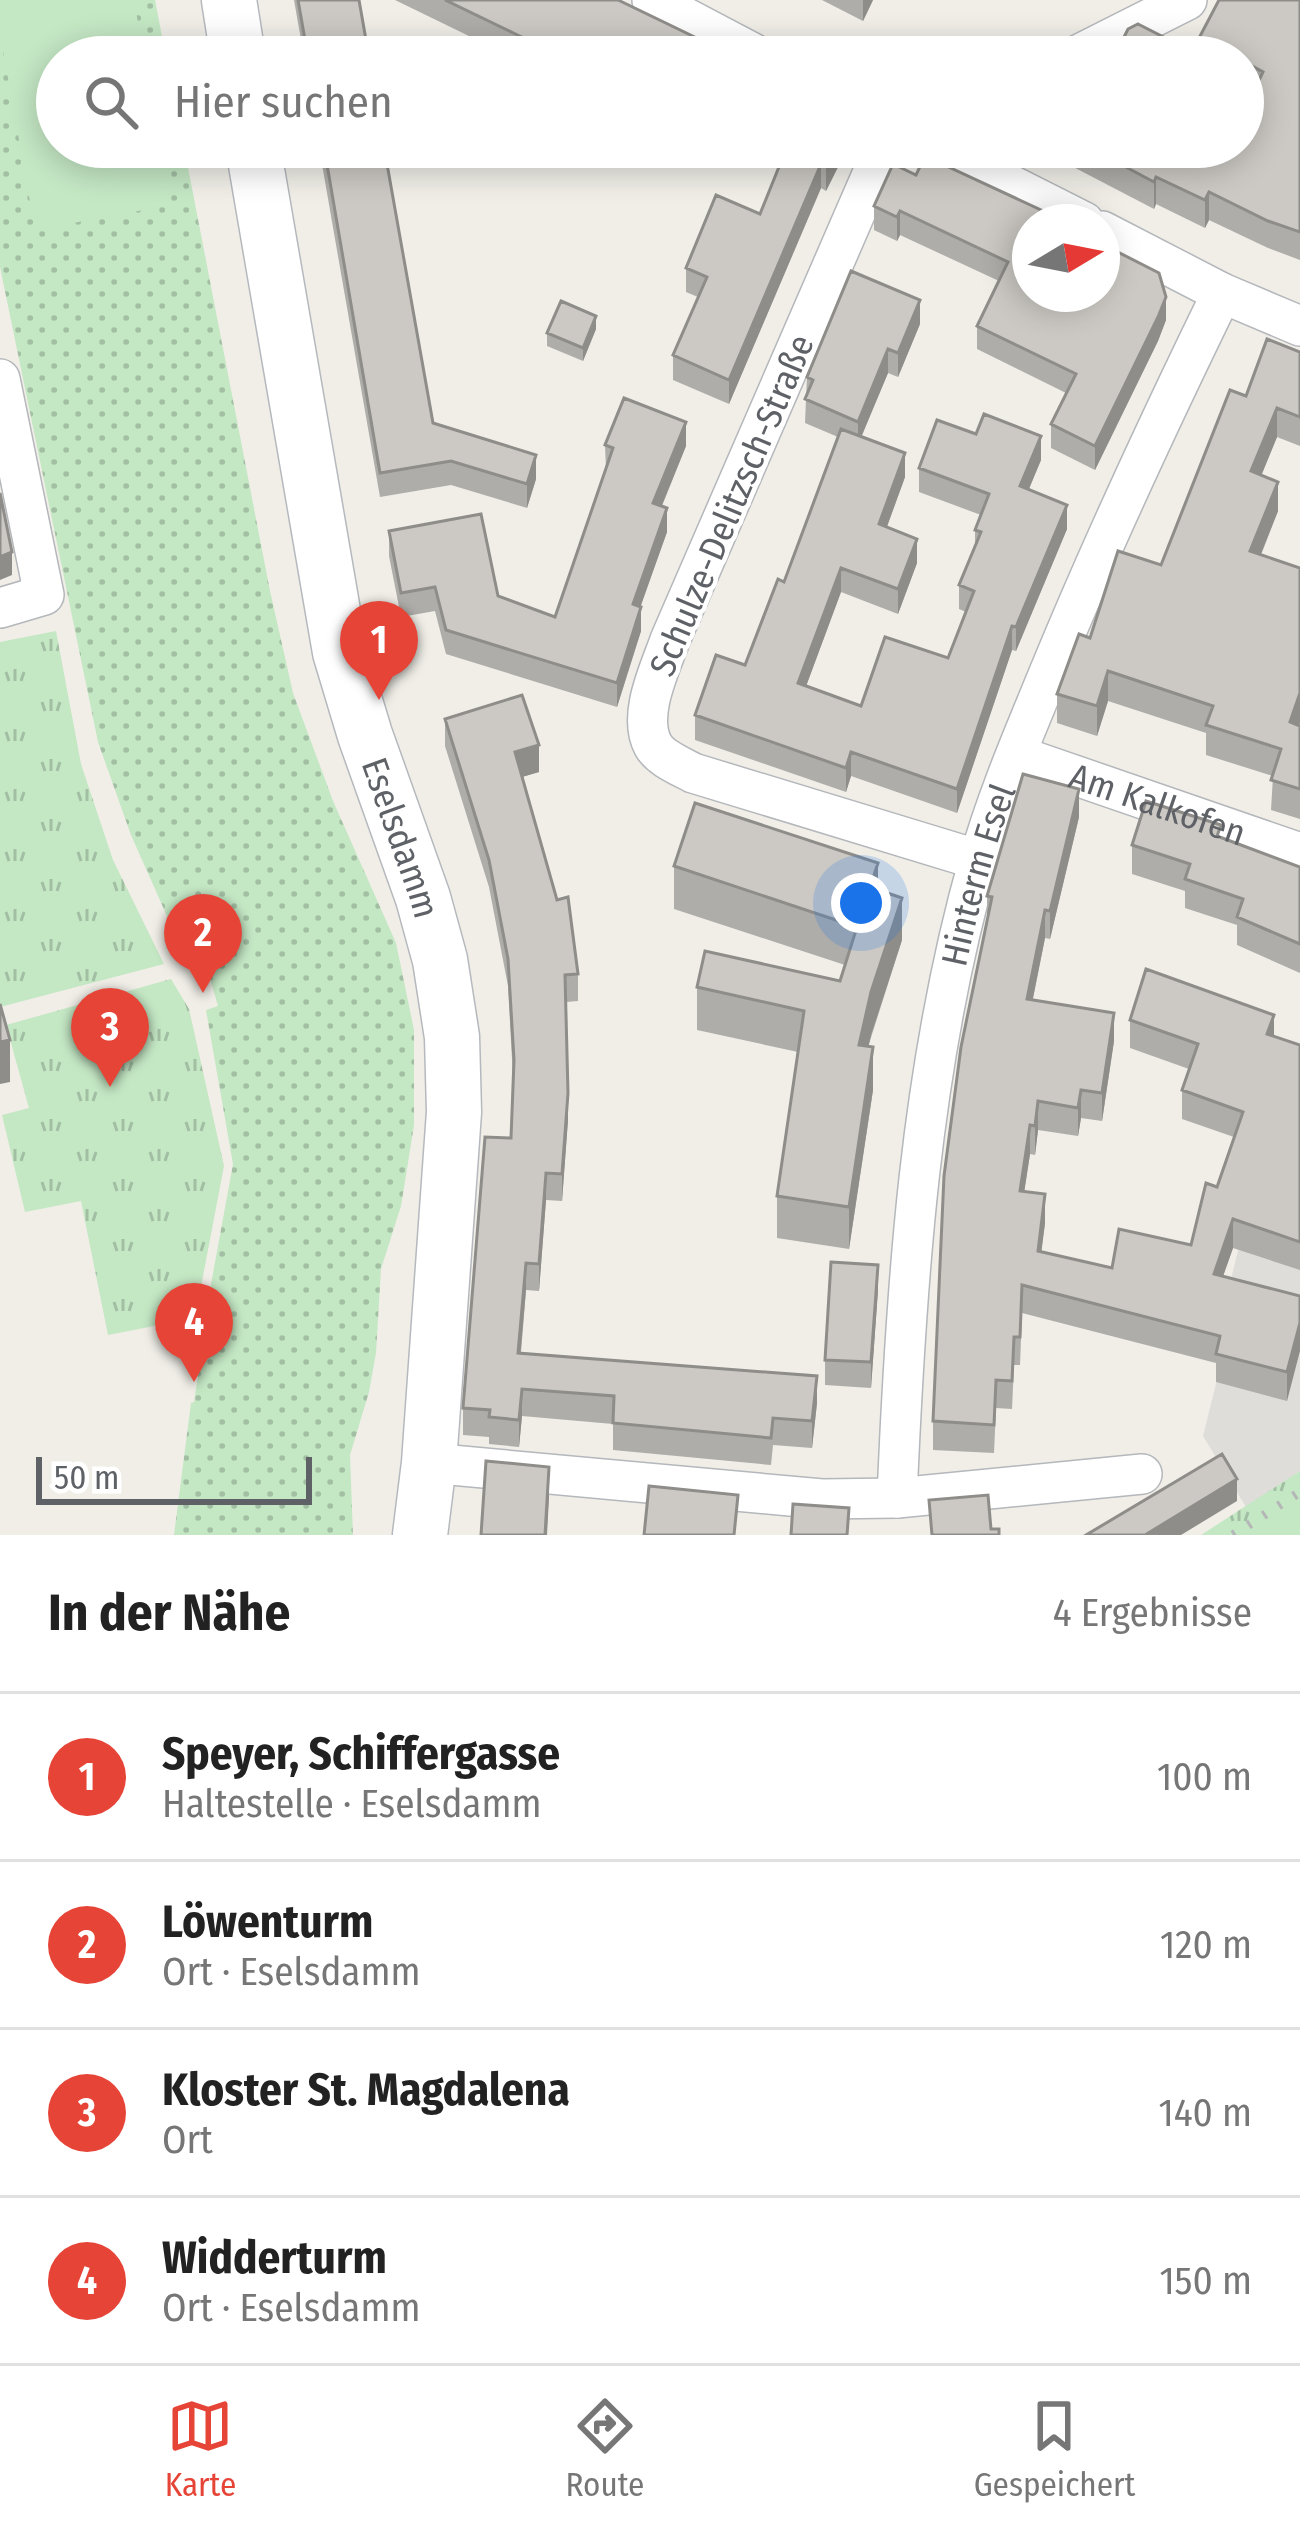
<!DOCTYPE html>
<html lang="de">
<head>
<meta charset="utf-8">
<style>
  :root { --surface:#fff; --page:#f6f6f6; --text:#222; --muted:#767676; --line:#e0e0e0; --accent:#e64437 }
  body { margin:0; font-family:"Fira Sans Condensed",sans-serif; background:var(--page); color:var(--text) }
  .compass { position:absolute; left:1012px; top:204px; width:108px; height:108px; border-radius:50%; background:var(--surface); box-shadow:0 6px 30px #0003; rotate:80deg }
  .scale { position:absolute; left:36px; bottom:30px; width:276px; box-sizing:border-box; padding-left:12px; border:6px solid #5e6267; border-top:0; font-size:33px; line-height:42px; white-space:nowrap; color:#5e6267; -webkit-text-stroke:9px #fff; paint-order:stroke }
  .you { position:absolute; left:861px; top:903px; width:42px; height:42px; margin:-30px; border:9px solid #fff; border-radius:50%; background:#1a73e8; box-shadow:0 0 0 18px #1a73e833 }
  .badge { display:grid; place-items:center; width:78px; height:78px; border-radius:50%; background:var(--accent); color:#fff; font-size:39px; font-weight:700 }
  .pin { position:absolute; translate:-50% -99px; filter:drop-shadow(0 3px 6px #0008) }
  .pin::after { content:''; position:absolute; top:63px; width:42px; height:36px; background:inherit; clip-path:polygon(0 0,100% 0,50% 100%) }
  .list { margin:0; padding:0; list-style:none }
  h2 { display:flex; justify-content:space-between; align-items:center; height:156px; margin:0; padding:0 48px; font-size:51px }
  h2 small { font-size:39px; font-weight:400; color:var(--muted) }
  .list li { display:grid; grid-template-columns:78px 1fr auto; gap:36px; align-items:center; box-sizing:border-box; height:168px; padding:0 48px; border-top:3px solid var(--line) }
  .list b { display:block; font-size:45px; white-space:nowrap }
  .list p { margin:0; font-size:39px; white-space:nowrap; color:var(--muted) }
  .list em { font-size:39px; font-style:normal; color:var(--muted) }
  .icon { flex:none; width:66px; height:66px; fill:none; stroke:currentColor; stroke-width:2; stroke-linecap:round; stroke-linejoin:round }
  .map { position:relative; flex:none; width:1300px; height:1535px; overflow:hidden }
  .search { position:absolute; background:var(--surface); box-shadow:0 6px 30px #0003; left:36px; right:36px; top:36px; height:132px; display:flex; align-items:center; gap:30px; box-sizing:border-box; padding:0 42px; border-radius:66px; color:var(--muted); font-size:45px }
  .sheet { height:828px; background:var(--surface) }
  nav { display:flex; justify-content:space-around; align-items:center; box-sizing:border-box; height:168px; border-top:3px solid var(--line); background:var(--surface); font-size:33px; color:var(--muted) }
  nav a { display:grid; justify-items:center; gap:6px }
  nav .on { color:var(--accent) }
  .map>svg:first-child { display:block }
  .industrial { fill:#dfddd9 }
  .grass { fill:url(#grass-tufts) }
  .park { fill:url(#park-dots) }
  .pitch { fill:#c4e7c4 }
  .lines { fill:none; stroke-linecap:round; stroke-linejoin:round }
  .street-casing { stroke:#b4b7bb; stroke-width:42 }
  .secondary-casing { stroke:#b5b9be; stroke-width:57 }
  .street { stroke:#fff; stroke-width:39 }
  .secondary { stroke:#fff; stroke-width:54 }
  .rail { stroke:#b5b6b7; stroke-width:9; stroke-dasharray:3 15; stroke-linecap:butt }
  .wall { fill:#afada9 }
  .shaded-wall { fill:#8f8d89 }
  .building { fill:#ccc9c4; stroke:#8f8d89; stroke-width:3 }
  .labels { text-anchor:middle; stroke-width:9; stroke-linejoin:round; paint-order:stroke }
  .street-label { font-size:36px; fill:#5e6267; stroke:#fff }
</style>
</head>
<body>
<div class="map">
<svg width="1300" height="1535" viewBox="0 0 1300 1535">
  <defs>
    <pattern id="grass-tufts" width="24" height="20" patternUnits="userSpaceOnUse" patternTransform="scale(3)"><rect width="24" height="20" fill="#c4e7c4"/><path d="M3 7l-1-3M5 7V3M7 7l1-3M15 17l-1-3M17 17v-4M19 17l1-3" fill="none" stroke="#a2bfa3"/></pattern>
    <pattern id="park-dots" width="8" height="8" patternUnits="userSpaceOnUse" patternTransform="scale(3)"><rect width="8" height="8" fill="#c4e7c4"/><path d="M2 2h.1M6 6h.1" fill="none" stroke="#a2bfa3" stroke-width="1.8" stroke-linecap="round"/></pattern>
  </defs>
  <rect width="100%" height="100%" fill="#f0eee7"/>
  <path class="industrial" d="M1300,1119V1471L1246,1507L1203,1436L1239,1291L1229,1287L1246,1219Z"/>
  <path class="grass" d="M56,631L81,764L113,860L164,964L0,1007V642Z
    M171,979L189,1009L224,1166L195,1318L108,1335L81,1201L25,1212L2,1115L29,1108L6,1025Z
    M1300,1471V1535H1201Z"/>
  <path class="park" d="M0,0H155L166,57H57V147H184L270,591L293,693L333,801L396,943L414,1030V1125L401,1206L381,1269L376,1353L369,1392L350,1455L353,1535H174L191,1403L194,1402L200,1363L197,1361L233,1164L206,1010L218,1006L209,975L195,979L131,835L98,742L0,267Z"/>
  <path class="pitch" d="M0,0H134L144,57H57V147H160L171,205L35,230L0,33Z"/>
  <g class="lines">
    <g class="street-casing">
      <g id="street">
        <path d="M652,0L760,57"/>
        <path d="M1074,57L1187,0"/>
        <path d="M884,147L670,640C660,669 637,715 653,745C660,758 680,766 693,773L979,860"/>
        <path d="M936,147L1084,222"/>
        <path d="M1102,231L1222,293L1300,326"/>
        <path d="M0,379L44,595L0,608"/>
        <path id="s1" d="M1016,755L1300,853"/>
        <path d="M429,1463L822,1499L897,1498L1142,1474"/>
        <path id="s2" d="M897,1498C906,1285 920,1067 979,860C997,796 1024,734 1049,673C1102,544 1161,418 1222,293"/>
      </g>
    </g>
    <g class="secondary-casing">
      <g id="secondary">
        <path d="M229,0L238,57"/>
        <path id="s3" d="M253,147L340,652L365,735L423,898L440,960L452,1037L454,1112L429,1463L420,1535"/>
      </g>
    </g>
    <use href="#street" class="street"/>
    <use href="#secondary" class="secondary"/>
    <path class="rail" d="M1233,1535L1300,1492"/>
  </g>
  <path class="wall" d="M294,0H359L369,57H304Z
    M395,0H618L736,57H512Z
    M822,0H873L863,21Z
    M1300,0V260L1268,248L1209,220L1205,228L1156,204L1154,209L1035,147H1243L1252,94L1243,89V57H1199V38Z
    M319,147H384L433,423L536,479L527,508L451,485L380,497Z
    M738,147H848L826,191L821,188L729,404L673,380V355L698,297L686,292V268L760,214L780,168Z
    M893,164L1166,320L1158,341L1095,470L1051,448V424L1066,393L977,349V326L999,281L900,235L897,241L874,230V206Z
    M920,324L898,377L888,373L861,436L905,477L887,527L917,563L898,614L841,592L806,686L861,706L948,658L966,612L959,609V585L975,547V530L981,515L919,492V468L1041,460L1029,489L1067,529L1016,651L1012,650L957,813L851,776L846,792L695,740V715L745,665L784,582L838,437L805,423L807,377Z
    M596,329L583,361L547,346V333Z
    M1300,352V446L1277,437L1261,475L1278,511L1261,555L1300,726V819L1271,810L1273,776L1206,755V733L1108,701L1097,736L1057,723V694L1090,638L1161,565Z
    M605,445L686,446L662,506L667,532L640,606L641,631L617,707L446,654L435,611L401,617L389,556V531L498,596L555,617L606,469Z
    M445,719L539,772L522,777L578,974V1001L566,1002L568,1120L562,1201L546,1200L539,1291L526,1290L521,1353L817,1403L812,1448L773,1445L771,1465L613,1450V1424L522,1416L519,1447L489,1444V1437L463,1435V1408L511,1138L513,1077L508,986L489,887L445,746Z
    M1079,817L1050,939L1045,938L1033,999L1114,1041L1102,1121L1081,1118L1078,1136L1038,1130L1035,1155L1030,1154L1024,1192L1045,1223L1041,1252L1112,1268L1191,1245L1217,1187L1234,1137L1182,1119V1090L1189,1069L1130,1048V1020L1274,1036L1300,1045V1270L1233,1248L1223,1276L1300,1296L1287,1401L1216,1382V1363L1022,1313L1020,1365H1014L1012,1409L996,1408L994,1453L933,1450V1421L987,921V896Z
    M1221,838L1300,867V973L1237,945V925L1185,908V891L1132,874V845Z
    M674,866L878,890L902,940L868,1047L873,1090L849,1249L777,1238V1196L798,1052L697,1030V987L840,981L845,965L674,909Z
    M878,1290L871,1388L825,1385V1360Z"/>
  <path class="shaded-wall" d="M863,0H873L863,21Z
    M835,147H848L826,191V166Z
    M821,164V188L729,404V380Z
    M1156,177V204L1154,209V182Z
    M1209,192V220L1205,228V200Z
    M900,211V235L897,241V217Z
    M1166,297V320L1158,341L1095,470V446Z
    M920,300V324L898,377V353Z
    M596,316V329L583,361V348Z
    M888,349V373L858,445V422Z
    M1277,408V437L1251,501V471Z
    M686,422V446L653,527V503Z
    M1041,436V460L1020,510V486Z
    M905,453V477L879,548V524Z
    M536,455V479L527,508V484Z
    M1278,482V511L1250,581V551Z
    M1067,505V529L1016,651V627Z
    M667,508V532L633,628V604Z
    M917,539V563L898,614V589Z
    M12,552V575L0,580V557Z
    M841,568V592L798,708V683Z
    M641,607V631L617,707V683Z
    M1012,626V650L957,813V789Z
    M1108,671V701L1097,736V706Z
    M1300,693V723L1290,752V722Z
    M539,745V772L515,779V752Z
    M851,752V776L846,792V768Z
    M1079,789V817L1050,939V911Z
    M878,863V905L870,887Z
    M902,898V940L871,1035L859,1088V1045L871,992Z
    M1045,910V938L1027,1027V999Z
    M1114,1013V1041L1102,1121V1093Z
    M1274,1015V1043L1267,1034Z
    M10,1040V1082L0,1084V1042Z
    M873,1047V1090L849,1249V1207Z
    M1081,1090V1118L1078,1136V1108Z
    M568,1093V1120L562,1201V1174Z
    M1038,1101V1130L1035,1155V1126Z
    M1030,1125V1154L1020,1220V1191Z
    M546,1173V1200L539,1291V1264Z
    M1045,1194V1223L1038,1279V1251Z
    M1233,1219V1248L1214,1302V1274Z
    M526,1263V1290L518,1380V1353Z
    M878,1265V1290L871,1388V1362Z
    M1300,1323V1351L1287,1401V1372Z
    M817,1376V1403L812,1448V1421Z
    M522,1389V1416L519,1447V1420Z
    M549,1467V1498L547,1535H545Z
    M1237,1479V1501L1181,1535H1145Z"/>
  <path class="building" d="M298,0H359L369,57H308Z
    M445,0H618L736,57H563Z
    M1219,0H1300V232L1268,221L1209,192L1205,200L1156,177L1154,182L1088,147H1243V113L1263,72L1243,61V57H1235L1199,38Z
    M1138,24L1177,44L1170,57H1114L1128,29Z
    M1068,52H1080L1089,57H1065Z
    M324,147H384L433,423L536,455L527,484L451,461L380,473Z
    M787,147H835L826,166L821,164L729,380L673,355L707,277L686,268L716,195L760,214Z
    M925,156L1067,222H1030V294H1102V244L1159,273L1166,297L1158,317L1095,446L1051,424L1076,374L977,326L1008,262L900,211L897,217L874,206L893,164L916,175Z
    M851,271L920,300L898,353L888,349L858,422L805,399L813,380L807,377Z
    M561,301L596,316L583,348L547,333Z
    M1267,339L1300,352V417L1277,408L1251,471L1278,482L1250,551L1300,568V693L1290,722L1300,726V789L1271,780L1281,749L1206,725L1213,706L1108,671L1097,706L1057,694L1079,634L1090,638L1118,551L1161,565L1230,390L1246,396Z
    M624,398L686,422L653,503L667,508L633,604L641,607L617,683L446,630L435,587L401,593L389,531L481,514L498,596L555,617L613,448L605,445Z
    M984,414L1041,436L1020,486L1067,505L1016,627L1012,626L957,789L851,752L846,768L695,715L716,655L745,665L778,579L784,582L841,429L905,453L879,524L917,539L898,589L841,568L798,683L861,706L885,637L948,658L974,591L959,585L981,532L975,530L989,494L919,468L937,420L976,434Z
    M0,493L12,552L0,557Z
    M522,695L539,745L515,752L557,900L568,897L578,974L565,975L568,1093L562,1174L546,1173L539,1264L526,1263L518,1353L817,1376L812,1421L773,1418L771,1438L613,1423L614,1396L522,1389L519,1420L489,1417L490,1410L463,1408L485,1137L511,1138L514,1060L508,959L489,860L445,719Z
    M1023,774L1079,789L1050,911L1045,910L1027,999L1114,1013L1102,1093L1081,1090L1078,1108L1038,1101L1035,1126L1030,1125L1020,1191L1045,1194L1038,1251L1112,1268L1119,1229L1191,1245L1206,1183L1217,1187L1243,1112L1182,1090L1198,1044L1130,1020L1146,969L1274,1015L1267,1034L1300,1045V1242L1233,1219L1214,1274L1300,1296V1323L1287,1372L1216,1354L1220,1336L1022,1285L1020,1337H1014L1012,1381L996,1380L994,1425L933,1421L944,1176L961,1047L992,897L987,896Z
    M1146,801L1221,825L1217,836L1300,867V944L1237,917L1243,899L1185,879L1190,864L1132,845Z
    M695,803L878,863L870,887L902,898L871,992L859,1045L873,1047L849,1207L777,1196L804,1011L697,987L705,951L840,981L857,927L674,866Z
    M0,1004L10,1040L0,1042Z
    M831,1262L878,1265L871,1362L825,1360Z
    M1222,1454L1237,1479L1145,1535H1086Z
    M486,1461L549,1467L545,1535H481Z
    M649,1486L738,1495L734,1535H644Z
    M988,1495L991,1529H999V1535H932L929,1500Z
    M793,1504L849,1508L847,1535H791Z"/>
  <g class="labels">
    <g class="street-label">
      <text transform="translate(731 505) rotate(-67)" y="13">Schulze-Delitzsch-Straße</text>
      <text dy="13" stroke="none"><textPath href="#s1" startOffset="150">Am Kalkofen</textPath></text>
      <text dy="13" stroke="none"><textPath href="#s3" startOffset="708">Eselsdamm</textPath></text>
      <text dy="13" stroke="none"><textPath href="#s2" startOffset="630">Hinterm Esel</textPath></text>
    </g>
  </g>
</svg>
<svg class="compass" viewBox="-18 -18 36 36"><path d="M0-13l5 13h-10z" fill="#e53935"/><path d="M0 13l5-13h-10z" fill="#767676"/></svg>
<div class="scale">50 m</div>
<div class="you"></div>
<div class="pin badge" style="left:379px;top:700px">1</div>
<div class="pin badge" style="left:203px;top:993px">2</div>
<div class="pin badge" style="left:110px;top:1087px">3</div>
<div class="pin badge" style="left:194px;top:1382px">4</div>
<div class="search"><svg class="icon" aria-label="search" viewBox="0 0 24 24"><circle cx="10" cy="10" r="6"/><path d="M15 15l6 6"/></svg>Hier suchen</div>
</div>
<section class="sheet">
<h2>In der Nähe<small>4 Ergebnisse</small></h2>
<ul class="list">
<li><span class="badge">1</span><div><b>Speyer, Schiffergasse</b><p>Haltestelle · Eselsdamm</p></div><em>100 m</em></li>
<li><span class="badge">2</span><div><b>Löwenturm</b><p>Ort · Eselsdamm</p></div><em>120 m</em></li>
<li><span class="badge">3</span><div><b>Kloster St. Magdalena</b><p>Ort</p></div><em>140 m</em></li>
<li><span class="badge">4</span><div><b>Widderturm</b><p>Ort · Eselsdamm</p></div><em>150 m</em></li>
</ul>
</section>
<nav>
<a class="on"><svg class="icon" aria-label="map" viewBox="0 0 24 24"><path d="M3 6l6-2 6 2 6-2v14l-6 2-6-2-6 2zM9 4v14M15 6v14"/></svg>Karte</a>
<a><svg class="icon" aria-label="directions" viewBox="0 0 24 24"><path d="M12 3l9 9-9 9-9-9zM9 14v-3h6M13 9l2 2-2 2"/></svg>Route</a>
<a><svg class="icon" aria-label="saved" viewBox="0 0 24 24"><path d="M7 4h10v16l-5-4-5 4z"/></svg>Gespeichert</a>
</nav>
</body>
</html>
